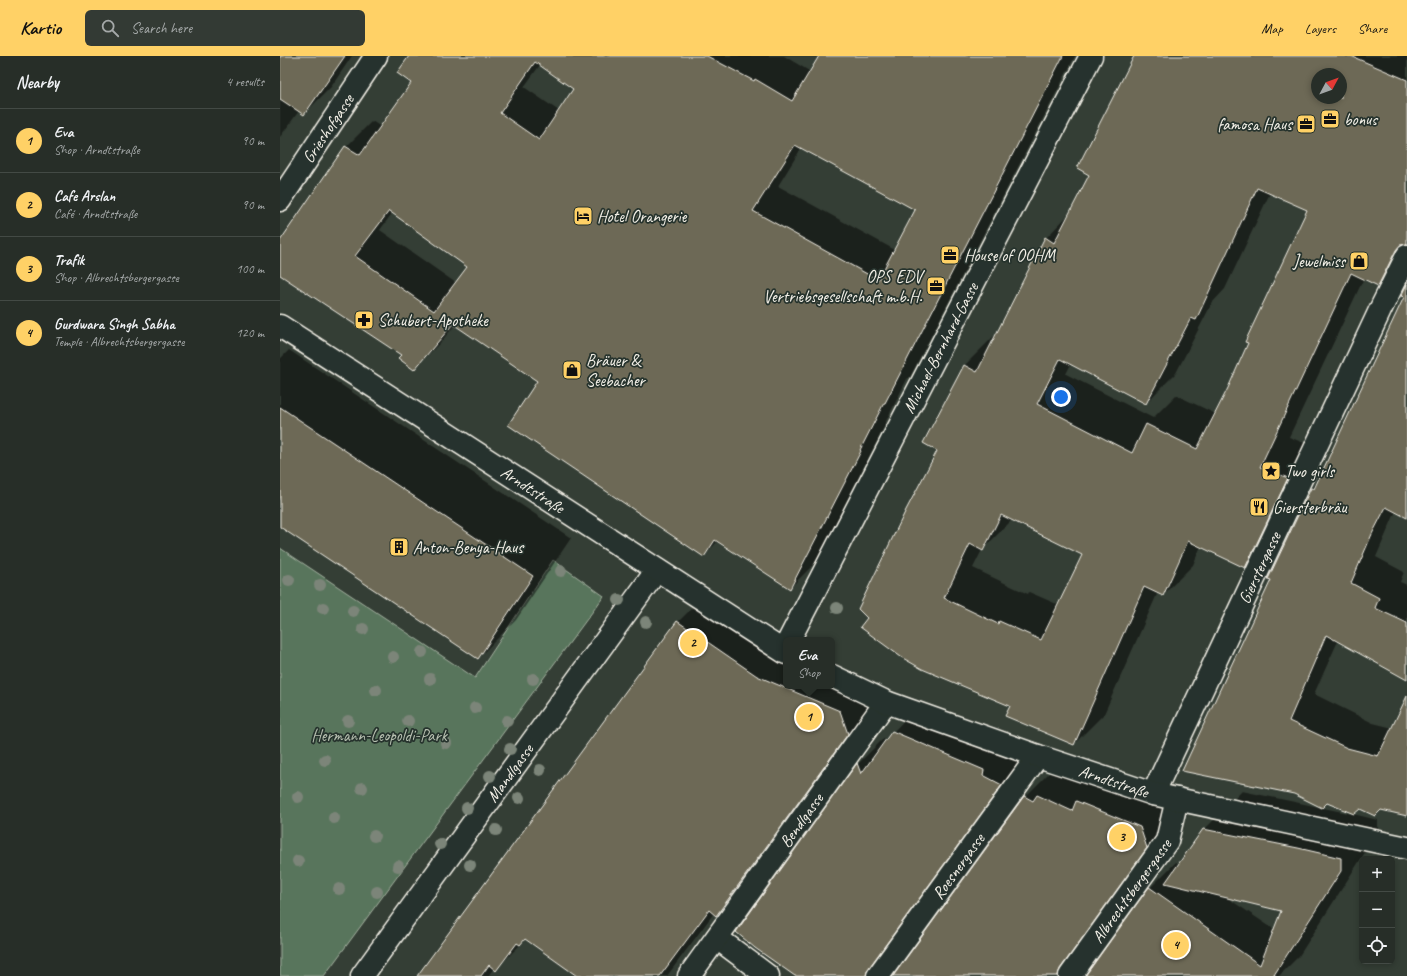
<!DOCTYPE html>
<html lang="en">
<head>
<meta charset="utf-8">
<style>
  :root { --surface:#272e28; --page:#333a34; --text:#f1f3f6; --muted:#a4a8a8; --line:#434a45; --accent:#ffd166 }
  body { margin:0; font-family:Caveat,sans-serif; background:var(--page); color:var(--text) }
  .controls { position:absolute; right:12px; bottom:12px; display:grid; overflow:hidden; border-radius:6px; box-shadow:0 2px 6px #0003 }
  .controls button { width:36px; height:36px; display:grid; place-items:center; padding:0; border:0; border-bottom:1px solid var(--line); background:var(--surface); color:var(--text); font:20px sans-serif }
  .compass { position:absolute; left:1031px; top:12px; width:36px; height:36px; border-radius:50%; background:var(--surface); box-shadow:0 2px 6px #0003; rotate:49deg }
  .you { position:absolute; left:781px; top:341px; width:14px; height:14px; margin:-10px; border:3px solid #fff; border-radius:50%; background:#1a73e8; box-shadow:0 0 0 6px #1a73e833 }
  .badge { display:grid; place-items:center; width:26px; height:26px; border-radius:50%; background:var(--accent); color:#111; font-size:13px; font-weight:700 }
  .pin { position:absolute; translate:-50% -50%; border:2px solid #fff; box-shadow:0 1px 4px #0006 }
  .popup { position:absolute; left:503px; top:581px; width:52px; height:52px; box-sizing:border-box; display:grid; place-content:center; border-radius:6px; background:var(--surface); filter:drop-shadow(0 1px 3px #0005); font-size:13px; white-space:nowrap; color:var(--muted) }
  .popup b { font-size:15px; color:var(--text) }
  .popup::after { content:''; position:absolute; left:50%; top:100%; margin-left:-8px; border:8px solid transparent; border-top-color:var(--surface) }
  .list { margin:0; padding:0; list-style:none }
  h2 { display:flex; justify-content:space-between; align-items:center; height:52px; margin:0; padding:0 16px; font-size:17px }
  h2 small { font-size:13px; font-weight:400; color:var(--muted) }
  .list li { display:grid; grid-template-columns:26px 1fr auto; gap:12px; align-items:center; box-sizing:border-box; height:64px; padding:0 16px; border-top:1px solid var(--line) }
  .list b { display:block; font-size:15px; white-space:nowrap }
  .list p { margin:0; font-size:13px; white-space:nowrap; color:var(--muted) }
  .list em { font-size:13px; font-style:normal; color:var(--muted) }
  .icon { flex:none; width:22px; height:22px; fill:none; stroke:currentColor; stroke-width:2; stroke-linecap:round; stroke-linejoin:round }
  .map { position:relative; flex:none; width:1127px; height:920px; overflow:hidden }
  header { display:flex; align-items:center; gap:24px; box-sizing:border-box; height:56px; padding:0 20px; background:var(--accent); color:#111 }
  header strong { font-size:19px }
  nav { display:flex; gap:22px; margin-inline-start:auto; font-size:14px }
  .search { width:280px; height:36px; background:var(--page); display:flex; align-items:center; gap:10px; box-sizing:border-box; padding:0 14px; border-radius:6px; color:var(--muted); font-size:15px }
  main { display:flex }
  aside { flex:1; background:var(--surface) }
  .map>svg:first-child { display:block }
  .green { fill:#58755c; stroke:#a6b3a2 }
  .shadow { fill:#0007; fill-rule:evenodd }
  .building { fill:#6d6956; stroke:#f4f1e8; fill-rule:evenodd }
  .lines { fill:none; stroke-linecap:round; stroke-linejoin:round }
  .street-casing { stroke:#f4f1e8; stroke-width:25 }
  .secondary-casing { stroke:#f4f1e8; stroke-width:25 }
  .street { stroke:#26332d; stroke-width:22 }
  .secondary { stroke:#26332d; stroke-width:22 }
  .tree { fill:#7c8579 }
  .labels { text-anchor:middle; stroke-width:3.5; stroke-linejoin:round; paint-order:stroke }
  .poi-label { font-size:17px; fill:#f4f1e8; stroke:#26332d; text-anchor:start }
  .street-label { font-size:17px; fill:#f4f1e8; stroke:#26332d }
  .park-label { font-size:17px; fill:#b6bfb0; stroke:#26332d }
</style>
</head>
<body>
<header>
<strong>Kartio</strong>
<div class="search"><svg class="icon" aria-label="search" viewBox="0 0 24 24"><circle cx="10" cy="10" r="6"/><path d="M15 15l6 6"/></svg>Search here</div>
<nav><a>Map</a><a>Layers</a><a>Share</a></nav>
</header>
<main>
<aside>
<h2>Nearby<small>4 results</small></h2>
<ul class="list">
<li><span class="badge">1</span><div><b>Eva</b><p>Shop · Arndtstraße</p></div><em>90 m</em></li>
<li><span class="badge">2</span><div><b>Cafe Arslan</b><p>Café · Arndtstraße</p></div><em>90 m</em></li>
<li><span class="badge">3</span><div><b>Trafik</b><p>Shop · Albrechtsbergergasse</p></div><em>100 m</em></li>
<li><span class="badge">4</span><div><b>Gurdwara Singh Sabha</b><p>Temple · Albrechtsbergergasse</p></div><em>120 m</em></li>
</ul>
</aside>
<div class="map">
<svg width="1127" height="920" viewBox="0 0 1127 920">
  <rect width="100%" height="100%" fill="#343e35"/>
  <filter id="ink" filterUnits="userSpaceOnUse"><feTurbulence type="fractalNoise" baseFrequency=".025" numOctaves="2"/><feDisplacementMap in="SourceGraphic" scale="8" xChannelSelector="R" yChannelSelector="G"/><feConvolveMatrix kernelMatrix="1 2 1 2 8 2 1 2 1" color-interpolation-filters="sRGB"/></filter>
  <g filter="url(#ink)">
    <path class="green" d="M0,492L195,622L273,504L324,540L44,920H1L0,919Z"/>
    <path class="shadow" d="M0,0H72L51,31L24,58L19,55L0,81Z
      M131,0H504L531,16L540,0H795L630,321L627,323L604,369H605L535,507L510,532L438,485L424,500L258,324L175,269L159,288L133,313L122,298L0,218V186L66,91L92,65L101,71L132,26ZM260,9L294,33L279,55L244,31ZM522,91L637,153L615,194L498,130ZM113,156L188,211L176,227L100,174Z
      M855,0H1127V185L1122,196L1092,226L1084,222L1009,381L1037,392L995,481L965,511L921,490L913,509L883,539L878,536L824,658L794,688L589,562L658,394L684,310L714,280H716L766,182L792,155L811,118ZM1037,18H1061V42H1037ZM990,137L1029,154L949,332L936,358L896,339L873,362L786,318L791,308L866,347L896,317L932,247L945,233ZM732,464L804,499L779,549L749,536L748,538L693,512L702,494Z
      M1127,236V461L1116,455L1096,501L1124,516L1120,526L1127,529V623L1058,585L1034,638L1093,667L1113,672L1127,642V759L1101,753L1080,751L1073,758L1098,764V776L1019,900L999,920H517L457,876L578,708L604,682L605,686L613,676L639,649L747,702L617,904L623,907L745,741L771,715L779,719L785,713L886,745L892,765L809,904L816,907L870,832L896,806L899,808L924,774L962,735L1072,758V757L1047,745L1014,737L992,524L989,522L1031,432L1038,426ZM946,841L1003,854L995,874Z
      M9,294L291,482L236,564L198,602L0,470V303Z
      M428,536L506,590V630H552V609L590,625L597,647L466,829L436,859L434,857L387,920H298L246,883L216,913L214,912L208,920H138L398,566Z"/>
    <path class="building" d="M0,0H65L24,59L0,43Z
      M129,0H427L474,25L475,23L512,45L539,0H783L605,347H604L580,394L581,395L510,533L435,484L424,501L228,369L257,325L173,268L134,314L118,302L121,299L0,219V185L65,90L80,99L131,27L117,17ZM255,6L293,33L259,84L220,57ZM515,89L635,154L598,224L473,155ZM109,155L187,211L154,255L75,200Z
      M854,0H1071L1127,24V188L1120,189L1116,194L1098,230L1071,217L980,411L1008,422L965,512L908,485L883,540L864,531L794,689L725,660L730,650L642,613L621,601L580,571L587,562L578,553L626,454L657,395L643,387L684,309L697,316L765,181L774,187L809,119L797,112ZM1037,18H1061V42H1037ZM977,132L1027,154L965,286L968,287L948,332L917,393L866,368L852,397L757,348L780,303L866,348L911,262L916,264ZM721,459L802,499L761,584L719,565L718,568L664,542L690,488L703,495Z
      M1127,228V462L1106,451L1092,478L1071,527L1099,542L1095,552L1127,567V624L1046,579L1009,665L1067,692L1098,700L1127,640V760L1101,754L1095,760L1080,753L1074,758L1047,747L1042,752L1014,738L902,715L991,524L988,523L1031,432L1034,433L1084,326L1124,241L1121,240Z
      M0,351L253,520L198,603L0,471Z
      M397,565L477,620L560,655L568,678L436,860L429,854L380,920H297L245,883L240,889L237,887L216,915L209,909L201,920H137Z
      M612,675L704,714L703,719L722,729L588,913L586,920H515L475,892L456,876L577,707L581,718Z
      M757,739L792,755L796,745L860,771L867,792L780,913L778,920H613L744,740L753,745Z
      M923,773L1018,792L1061,802V815L994,919L996,920H805L869,831L980,909L1001,855L885,827Z"/>
    <g class="lines">
      <g class="street-casing">
        <g id="street">
          <path id="s1" d="M0,144L96,0"/>
          <path id="s2" d="M509,584L811,0"/>
          <path id="s3" d="M873,738L1103,248L1127,200"/>
          <path d="M437,882L488,920"/>
          <path id="s4" d="M82,920L377,514"/>
          <path id="s5" d="M409,920L606,646"/>
          <path id="s6" d="M598,920L758,700"/>
          <path id="s7" d="M790,920L887,785L897,743"/>
        </g>
      </g>
      <g class="secondary-casing">
        <g id="secondary">
          <path id="s8" d="M0,270L506,597"/>
          <path id="s9" d="M552,620L606,646L758,700L873,738L1127,792"/>
        </g>
      </g>
      <use href="#street" class="street"/>
      <use href="#secondary" class="secondary"/>
    </g>
    <g class="tree">
      <circle cx="281" cy="515" r="6"/>
      <circle cx="9" cy="524" r="6"/>
      <circle cx="40" cy="529" r="6"/>
      <circle cx="339" cy="544" r="6"/>
      <circle cx="43" cy="552" r="6"/>
      <circle cx="557" cy="552" r="6"/>
      <circle cx="73" cy="555" r="6"/>
      <circle cx="366" cy="566" r="6"/>
      <circle cx="83" cy="573" r="6"/>
      <circle cx="142" cy="596" r="6"/>
      <circle cx="113" cy="601" r="6"/>
      <circle cx="150" cy="623" r="6"/>
      <circle cx="253" cy="623" r="6"/>
      <circle cx="96" cy="634" r="6"/>
      <circle cx="195" cy="652" r="6"/>
      <circle cx="68" cy="665" r="6"/>
      <circle cx="128" cy="665" r="6"/>
      <circle cx="227" cy="665" r="6"/>
      <circle cx="166" cy="687" r="6"/>
      <circle cx="230" cy="693" r="6"/>
      <circle cx="45" cy="704" r="6"/>
      <circle cx="260" cy="714" r="6"/>
      <circle cx="210" cy="720" r="6"/>
      <circle cx="82" cy="732" r="6"/>
      <circle cx="18" cy="741" r="6"/>
      <circle cx="239" cy="742" r="6"/>
      <circle cx="187" cy="752" r="6"/>
      <circle cx="54" cy="762" r="6"/>
      <circle cx="216" cy="774" r="6"/>
      <circle cx="94" cy="780" r="6"/>
      <circle cx="160" cy="788" r="6"/>
      <circle cx="18" cy="805" r="6"/>
      <circle cx="190" cy="809" r="6"/>
      <circle cx="118" cy="810" r="6"/>
      <circle cx="59" cy="833" r="6"/>
      <circle cx="97" cy="836" r="6"/>
    </g>
  </g>
  <defs>
    <g id="office-square" transform="scale(1)"><rect x="-9" y="-9" width="18" height="18" rx="4" fill="#ffd166" stroke="#26332d"/><path d="M-6-3h4V-5.5h4V-3h4V5H-6ZM-1-4.5V-3h2v-1.5ZM-6 0V1H6V0Z" fill="#111"/></g>
    <g id="hotel-square" transform="scale(1)"><rect x="-9" y="-9" width="18" height="18" rx="4" fill="#ffd166" stroke="#26332d"/><path d="M-6-4.5h1.5V1H6V5H4.5V3h-9V5H-6ZM-4 0a1.8 1.8 0 1 1 3.6 0ZM.5 0V-2.5h3Q6-2.5 6 0Z" fill="#111"/></g>
    <g id="shop-square" transform="scale(1)"><rect x="-9" y="-9" width="18" height="18" rx="4" fill="#ffd166" stroke="#26332d"/><path d="M-5-2.5h2.3a2.7 3.5 0 0 1 5.4 0H5L5.5 6h-11ZM-1.5-2.5h3a1.5 2.3 0 0 0-3 0Z" fill="#111"/></g>
    <g id="pharmacy-square" transform="scale(1)"><rect x="-9" y="-9" width="18" height="18" rx="4" fill="#ffd166" stroke="#26332d"/><path d="M-2-6h4v4h4v4h-4v4h-4v-4h-4v-4h4Z" fill="#111"/></g>
    <g id="sight-square" transform="scale(1)"><rect x="-9" y="-9" width="18" height="18" rx="4" fill="#ffd166" stroke="#26332d"/><path d="M0-6L1.8-2.2L6-1.7L2.9 1.2L3.7 5.4L0 3.3L-3.7 5.4L-2.9 1.2L-6-1.7L-1.8-2.2Z" fill="#111"/></g>
    <g id="restaurant-square" transform="scale(1)"><rect x="-9" y="-9" width="18" height="18" rx="4" fill="#ffd166" stroke="#26332d"/><path d="M-5-6h1v4h1v-4h1v4h1v-4h1v5L-1.5 .5V6h-2V.5L-5-1ZM5-6V6H3V1.5H1.5Q1.5-4 5-6Z" fill="#111"/></g>
    <g id="building-square" transform="scale(1)"><rect x="-9" y="-9" width="18" height="18" rx="4" fill="#ffd166" stroke="#26332d"/><path d="M-4-6H4V6H1V3H-1V6H-4ZM-2.5-4.3h1.7v1.8h-1.7ZM.8-4.3h1.7v1.8H.8ZM-2.5-1h1.7V.8h-1.7ZM.8-1h1.7V.8H.8Z" fill="#111"/></g>
  </defs>
  <g fill-rule="evenodd">
    <use href="#office-square" x="1050" y="63"/>
    <use href="#office-square" x="1026" y="68"/>
    <use href="#hotel-square" x="303" y="160"/>
    <use href="#office-square" x="670" y="199"/>
    <use href="#shop-square" x="1079" y="205"/>
    <use href="#office-square" x="656" y="230"/>
    <use href="#pharmacy-square" x="84" y="264"/>
    <use href="#shop-square" x="292" y="314"/>
    <use href="#sight-square" x="991" y="415"/>
    <use href="#restaurant-square" x="979" y="451"/>
    <use href="#building-square" x="119" y="491"/>
  </g>
  <g class="labels">
    <g class="poi-label">
      <text x="1064" y="69">bonus</text>
      <text x="1012" y="74" text-anchor="end">famosa Haus</text>
      <text x="317" y="166">Hotel Orangerie</text>
      <text x="684" y="205">House of OOHM</text>
      <text x="1065" y="211" text-anchor="end">Jewelmiss</text>
      <text x="642" y="226" text-anchor="end">OPS EDV<tspan x="642" dy="20">Vertriebsgesellschaft m.b.H.</tspan></text>
      <text x="98" y="270">Schubert-Apotheke</text>
      <text x="306" y="310">Bräuer &amp;<tspan x="306" dy="20">Seebacher</tspan></text>
      <text x="1005" y="421">Two girls</text>
      <text x="993" y="457">Giersterbräu</text>
      <text x="133" y="497">Anton-Benya-Haus</text>
    </g>
    <g class="street-label">
      <text dy="6" stroke="none"><textPath href="#s1" startOffset="86">Grieshofgasse</textPath></text>
      <text dy="6" stroke="none"><textPath href="#s2" startOffset="329">Michael-Bernhard-Gasse</textPath></text>
      <text dy="6" stroke="none"><textPath href="#s8" startOffset="301">Arndtstraße</textPath></text>
      <text dy="6" stroke="none"><textPath href="#s3" startOffset="250">Gierstergasse</textPath></text>
      <text dy="6" stroke="none"><textPath href="#s4" startOffset="251">Mandlgasse</textPath></text>
      <text dy="6" stroke="none"><textPath href="#s9" startOffset="301">Arndtstraße</textPath></text>
      <text dy="6" stroke="none"><textPath href="#s5" startOffset="192">Bendlgasse</textPath></text>
      <text dy="6" stroke="none"><textPath href="#s6" startOffset="136">Roesnergasse</textPath></text>
      <text dy="6" stroke="none"><textPath href="#s7" startOffset="105">Albrechtsbergergasse</textPath></text>
    </g>
    <g class="park-label">
      <text x="99" y="685">Hermann-Leopoldi-Park</text>
    </g>
  </g>
</svg>
<div class="controls">
<button>+</button>
<button>−</button>
<button><svg class="icon" aria-label="locate" viewBox="0 0 24 24"><circle cx="12" cy="12" r="6"/><path d="M12 2v4M12 18v4M2 12h4M18 12h4"/></svg></button>
</div>
<svg class="compass" viewBox="-18 -18 36 36"><path d="M0-13l5 13h-10z" fill="#e53935"/><path d="M0 13l5-13h-10z" fill="#a4a8a8"/></svg>
<div class="you"></div>
<div class="pin badge" style="left:529px;top:661px">1</div>
<div class="popup"><b>Eva</b>Shop</div>
<div class="pin badge" style="left:413px;top:587px">2</div>
<div class="pin badge" style="left:842px;top:781px">3</div>
<div class="pin badge" style="left:896px;top:889px">4</div>
</div>
</main>
</body>
</html>
